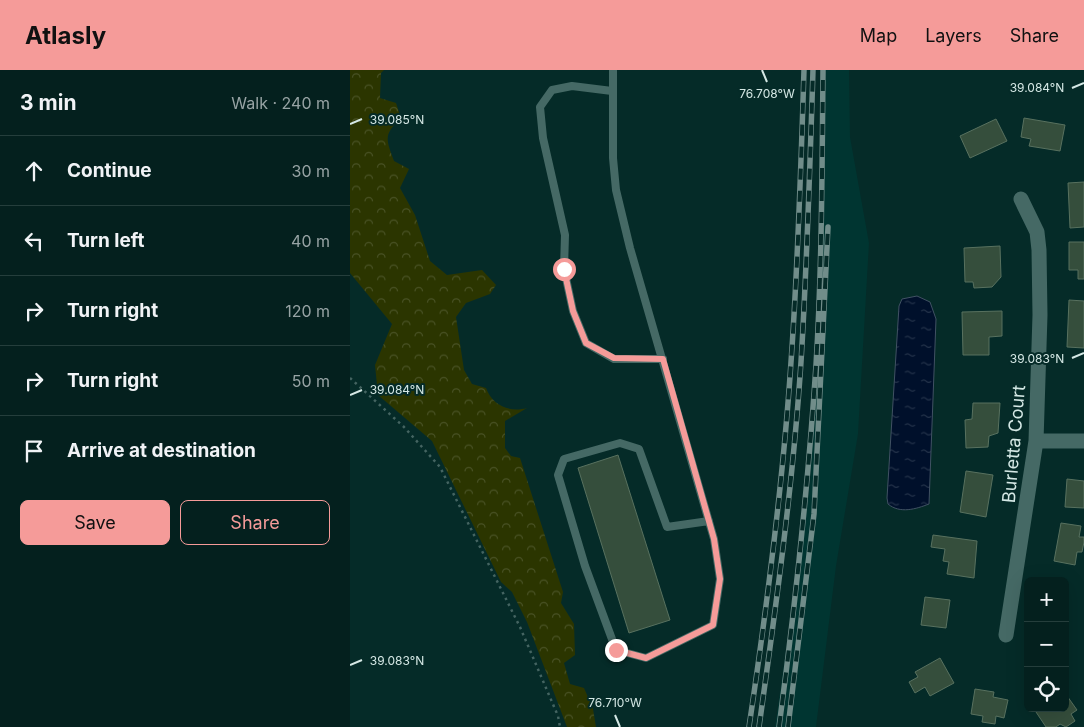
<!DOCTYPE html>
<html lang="en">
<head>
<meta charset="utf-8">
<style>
  :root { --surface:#04201e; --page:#122d2b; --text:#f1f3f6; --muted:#97a3a4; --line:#253e3c; --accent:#f59b99 }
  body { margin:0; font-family:Inter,sans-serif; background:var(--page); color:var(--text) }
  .controls { position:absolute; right:15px; bottom:15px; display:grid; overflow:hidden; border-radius:8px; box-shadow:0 5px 20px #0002 }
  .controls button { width:45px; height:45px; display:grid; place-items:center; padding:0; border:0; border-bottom:1px solid var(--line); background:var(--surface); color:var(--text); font:25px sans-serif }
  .stop { position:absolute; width:15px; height:15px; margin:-11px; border:4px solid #f59b99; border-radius:50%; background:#fff }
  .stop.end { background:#f59b99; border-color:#fff; box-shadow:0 1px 5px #0008 }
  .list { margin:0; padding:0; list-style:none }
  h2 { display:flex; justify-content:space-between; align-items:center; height:65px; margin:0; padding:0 20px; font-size:21px }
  h2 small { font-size:16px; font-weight:400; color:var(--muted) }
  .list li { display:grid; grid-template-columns:32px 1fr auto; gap:15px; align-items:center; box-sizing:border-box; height:70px; padding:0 20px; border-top:1px solid var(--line) }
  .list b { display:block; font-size:19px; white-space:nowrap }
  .list em { font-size:16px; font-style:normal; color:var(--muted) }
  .actions { display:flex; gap:10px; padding:15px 20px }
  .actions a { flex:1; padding:11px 0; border:1px solid var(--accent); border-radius:8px; text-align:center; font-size:18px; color:var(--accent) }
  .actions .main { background:var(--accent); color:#111 }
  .icon { flex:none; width:28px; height:28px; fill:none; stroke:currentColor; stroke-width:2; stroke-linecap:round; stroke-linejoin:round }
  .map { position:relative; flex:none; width:734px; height:657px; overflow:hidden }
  header { display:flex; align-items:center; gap:30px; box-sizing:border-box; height:70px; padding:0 25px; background:var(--accent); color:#111 }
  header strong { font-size:24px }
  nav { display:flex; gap:28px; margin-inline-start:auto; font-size:18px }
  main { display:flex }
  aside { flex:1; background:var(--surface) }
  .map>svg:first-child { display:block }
  .built { fill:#003531 }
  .forest { fill:url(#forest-crowns) }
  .water { fill:url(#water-ripples); stroke:#405163 }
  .building { fill:#354e3c; stroke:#58715f }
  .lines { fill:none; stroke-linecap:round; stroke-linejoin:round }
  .path { stroke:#446461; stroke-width:2.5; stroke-dasharray:2.5 4; stroke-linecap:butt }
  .lane { stroke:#456965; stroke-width:8 }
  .street { stroke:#456965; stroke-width:15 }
  .rail-casing { stroke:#718d8a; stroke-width:5.5 }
  .rail { stroke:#052b28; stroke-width:4; stroke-dasharray:11; stroke-linecap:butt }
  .route { stroke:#f59b99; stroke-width:6 }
  .ticks { fill:none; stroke:#d5e8e5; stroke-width:2 }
  .labels { text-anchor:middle; stroke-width:4; stroke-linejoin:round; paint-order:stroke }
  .street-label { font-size:18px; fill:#d5e8e5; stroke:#052b28 }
  .ticks-label { font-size:12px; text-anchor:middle; fill:#d5e8e5; stroke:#052b28; stroke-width:4; stroke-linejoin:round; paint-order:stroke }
</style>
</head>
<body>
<header>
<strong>Atlasly</strong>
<nav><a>Map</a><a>Layers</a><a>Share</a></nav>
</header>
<main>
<aside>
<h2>3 min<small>Walk · 240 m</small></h2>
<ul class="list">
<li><svg class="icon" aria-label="ahead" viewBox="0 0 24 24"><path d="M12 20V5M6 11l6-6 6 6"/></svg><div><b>Continue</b></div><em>30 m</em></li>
<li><svg class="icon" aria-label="left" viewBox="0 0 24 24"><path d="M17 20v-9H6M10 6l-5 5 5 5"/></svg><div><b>Turn left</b></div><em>40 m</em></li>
<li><svg class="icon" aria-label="right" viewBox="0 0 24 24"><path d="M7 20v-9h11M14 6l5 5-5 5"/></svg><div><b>Turn right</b></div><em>120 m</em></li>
<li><svg class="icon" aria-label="right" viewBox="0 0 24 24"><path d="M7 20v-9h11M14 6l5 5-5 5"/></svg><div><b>Turn right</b></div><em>50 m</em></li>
<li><svg class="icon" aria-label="arrive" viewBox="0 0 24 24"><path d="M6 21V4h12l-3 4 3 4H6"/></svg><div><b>Arrive at destination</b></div></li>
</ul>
<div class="actions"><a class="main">Save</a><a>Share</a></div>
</aside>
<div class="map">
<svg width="734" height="657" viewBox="0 0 734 657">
  <defs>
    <pattern id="forest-crowns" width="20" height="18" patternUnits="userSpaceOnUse" patternTransform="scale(1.25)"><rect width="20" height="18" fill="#2b3500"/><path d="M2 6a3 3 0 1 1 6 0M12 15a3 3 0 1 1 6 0" fill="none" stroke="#495225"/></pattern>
    <pattern id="water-ripples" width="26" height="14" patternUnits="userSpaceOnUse" patternTransform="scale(1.25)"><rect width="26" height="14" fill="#00102b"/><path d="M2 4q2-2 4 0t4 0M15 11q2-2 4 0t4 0" fill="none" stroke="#24334a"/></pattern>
  </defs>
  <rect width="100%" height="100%" fill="#052b28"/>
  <path class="built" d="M475,0H499L500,67L519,173L508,364L486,496L466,657H425L460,415L474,126Z"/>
  <path class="forest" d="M0,0H34L31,3L30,28L46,33L51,48C33,65 36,69 44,91L59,99L50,118L65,145L80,191L97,205L132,200L146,215L140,224L116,233L106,247L114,300L122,314L136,318C142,335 159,343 177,338L155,351V378L161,386L170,388L213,522L211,533L224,554L225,585L214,593L220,614L234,618L243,639L246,657H217L177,552L162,522L151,512L82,371L28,325L25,295L42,254L0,203Z"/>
  <path class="water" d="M567,226L580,232L586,249L579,434C566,439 550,444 538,434L537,428L549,236L552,229Z"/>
  <path class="building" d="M674,48L715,55L710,81L679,76L681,69L671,67Z
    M646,49L657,71L620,88L610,66Z
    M734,112V157L720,158L718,113Z
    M719,172H734V209H728V200H719Z
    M650,176L651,207L642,217L624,218L623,212H615L614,178Z
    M719,230L734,231V278L717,277Z
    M652,241V266L639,267V285H613L612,242Z
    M623,333H650L648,363L639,366L638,377L616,378L615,350L622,349Z
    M268,385L320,550L279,563L228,398Z
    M616,401L643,405L636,447L610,442Z
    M717,409L734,411V438L715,437Z
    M711,453L731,456L729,467H734V472L732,482H727L725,495L704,491Z
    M583,465L627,471L624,508L597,504L599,492L593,491L595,479L581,477Z
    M575,527L600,530L596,558L571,555Z
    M590,588L604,613L580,626L575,617L565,623L559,612L568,607L565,602Z
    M625,619L644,622L643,627L658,630L654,648L646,646L645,654L632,652L633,646L621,644Z
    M715,623L727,640L721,644L725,651L716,657L710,654L706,657H696L684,639L715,638Z"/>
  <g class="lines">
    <path class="path" d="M0,308L54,357L90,397L170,557L208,646L210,657"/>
    <path class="lane" d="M263,0V88L266,120L280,178L364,469L370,509L363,555L296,588L266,580L235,496L208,405L214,389L270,373L289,379L317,457L359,451
      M262,21L222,16L202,20L190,37L193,68L215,165L214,199L223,241L236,273L264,289H313"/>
    <path class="street" d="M686,371H734
      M656,565L686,371L690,245L689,180L687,162L671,129"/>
    <g class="rail-casing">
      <path id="rail" d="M399,657C417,536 433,414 441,292C448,195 451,97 454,0
        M409,657C426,536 443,414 451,292C457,195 460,97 463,0
        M429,657C445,537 458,417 466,295C472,197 472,98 473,0
        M438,657L464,444L478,157"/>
    </g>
    <use href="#rail" class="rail"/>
  </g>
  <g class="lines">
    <path class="route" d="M214,199L223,241L236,273L264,288L313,289L364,469L370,509L363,555L296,588L266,580"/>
  </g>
  <path class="ticks" d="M412,0L417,12M722,18L734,13M0,54L12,49M722,288L734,283M0,325L12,320M0,595L12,590M265,645L270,657"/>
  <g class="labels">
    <g class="street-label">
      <text transform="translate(664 374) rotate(-85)" y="6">Burletta Court</text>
    </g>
  </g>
  <g class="ticks-label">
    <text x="687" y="22">39.084°N</text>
    <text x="417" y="28">76.708°W</text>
    <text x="47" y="54">39.085°N</text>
    <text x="687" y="293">39.083°N</text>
    <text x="47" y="324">39.084°N</text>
    <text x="47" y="595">39.083°N</text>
    <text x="265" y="637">76.710°W</text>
  </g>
</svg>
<div class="controls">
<button>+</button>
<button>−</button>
<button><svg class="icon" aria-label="locate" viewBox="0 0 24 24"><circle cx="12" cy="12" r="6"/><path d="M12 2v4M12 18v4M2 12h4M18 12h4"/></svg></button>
</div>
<div class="stop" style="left:214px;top:199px"></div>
<div class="stop end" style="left:266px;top:580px"></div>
</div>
</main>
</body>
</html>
